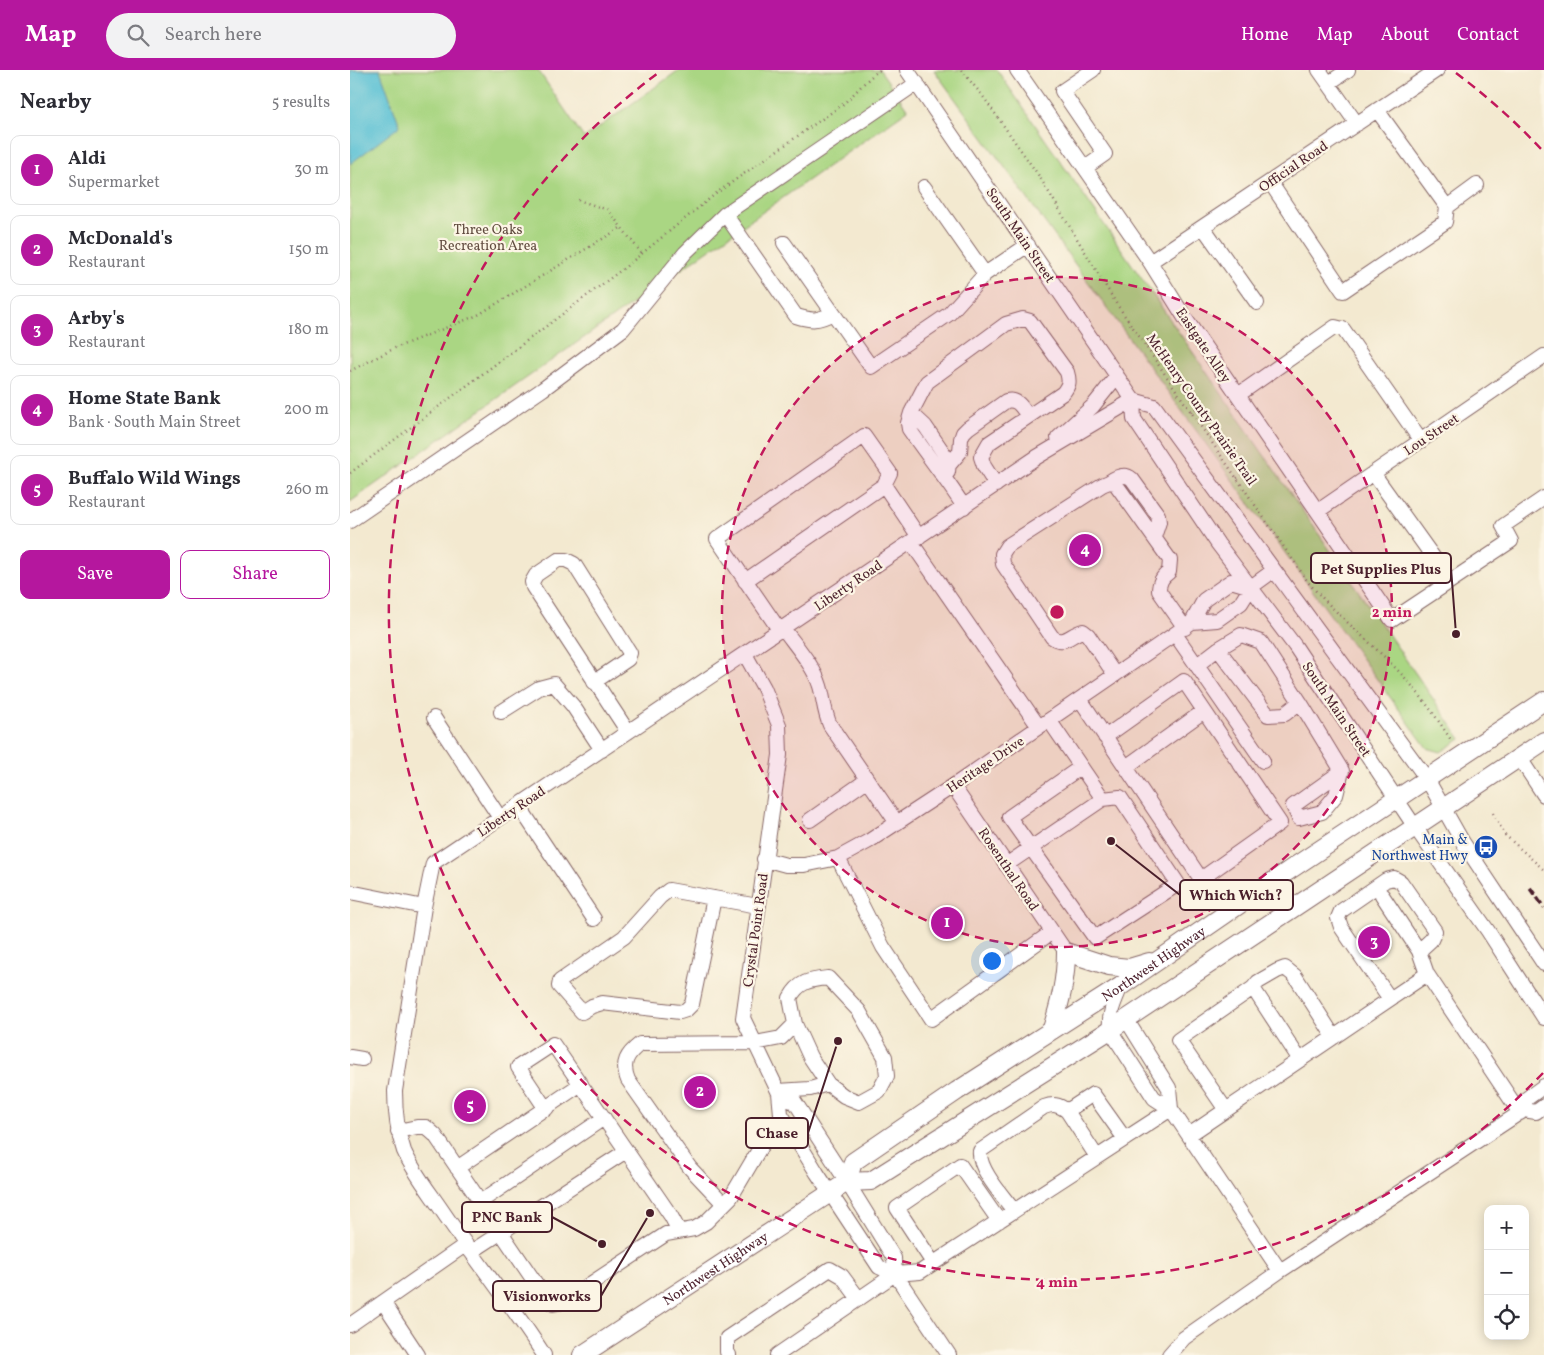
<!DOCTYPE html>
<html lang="en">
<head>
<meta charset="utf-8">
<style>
  :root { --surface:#fff; --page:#f2f2f3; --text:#2b2b33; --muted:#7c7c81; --line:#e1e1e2; --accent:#b5179e }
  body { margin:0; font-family:Vollkorn,serif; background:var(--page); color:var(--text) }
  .controls { position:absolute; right:15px; bottom:15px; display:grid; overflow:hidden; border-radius:10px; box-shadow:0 2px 12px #0003 }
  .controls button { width:45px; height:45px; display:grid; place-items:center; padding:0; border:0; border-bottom:1px solid var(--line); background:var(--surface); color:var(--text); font:25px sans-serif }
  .you { position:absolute; left:641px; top:890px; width:18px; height:18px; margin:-12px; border:4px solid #fff; border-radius:50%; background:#1a73e8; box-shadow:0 0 0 8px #1a73e833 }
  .badge { display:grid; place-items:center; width:32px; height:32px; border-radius:50%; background:var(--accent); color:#fff; font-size:16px; font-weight:700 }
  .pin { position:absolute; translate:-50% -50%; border:2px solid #fff; box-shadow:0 1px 5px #0006 }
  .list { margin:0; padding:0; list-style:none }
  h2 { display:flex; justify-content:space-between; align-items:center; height:65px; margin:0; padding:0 20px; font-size:21px }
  h2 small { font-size:16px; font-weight:400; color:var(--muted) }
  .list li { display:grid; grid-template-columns:32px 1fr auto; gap:15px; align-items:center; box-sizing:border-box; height:70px; margin:0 10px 10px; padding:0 10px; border:1px solid var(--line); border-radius:10px }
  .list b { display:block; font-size:19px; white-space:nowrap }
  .list p { margin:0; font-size:16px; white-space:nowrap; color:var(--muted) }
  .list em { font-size:16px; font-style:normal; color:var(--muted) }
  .actions { display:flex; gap:10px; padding:15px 20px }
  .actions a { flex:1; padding:11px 0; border:1px solid var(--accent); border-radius:10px; text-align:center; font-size:18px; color:var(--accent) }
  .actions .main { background:var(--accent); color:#fff }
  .icon { flex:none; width:28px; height:28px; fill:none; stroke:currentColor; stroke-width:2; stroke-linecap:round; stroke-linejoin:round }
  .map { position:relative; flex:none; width:1194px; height:1285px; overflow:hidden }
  header { display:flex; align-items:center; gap:30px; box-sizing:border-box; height:70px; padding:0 25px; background:var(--accent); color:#fff }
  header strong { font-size:24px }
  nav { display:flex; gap:28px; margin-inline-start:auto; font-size:18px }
  .search { width:350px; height:45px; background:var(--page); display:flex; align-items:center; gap:12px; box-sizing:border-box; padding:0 18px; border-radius:28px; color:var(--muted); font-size:19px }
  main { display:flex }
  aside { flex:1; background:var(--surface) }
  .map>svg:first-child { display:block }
  .green { fill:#aad683; stroke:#7a7a57 }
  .water { fill:#57c0d4; stroke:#507080 }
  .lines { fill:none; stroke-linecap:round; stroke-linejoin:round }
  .minor-casing { stroke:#856665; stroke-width:16 }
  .major-casing { stroke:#856665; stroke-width:20 }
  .path { stroke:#856665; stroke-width:2.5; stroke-dasharray:1 4; stroke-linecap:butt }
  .minor { stroke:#fff; stroke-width:14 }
  .major { stroke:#fff; stroke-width:18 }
  .rail { stroke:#4a1f2b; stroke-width:4; stroke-dasharray:8 4; stroke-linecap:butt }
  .ring { fill:none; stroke:#c2185b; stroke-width:2.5; stroke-dasharray:9 6 }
  .labels { text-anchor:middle; stroke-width:4.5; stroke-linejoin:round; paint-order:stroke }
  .street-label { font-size:14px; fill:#4a1f2b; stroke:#fcf5e5 }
  .park-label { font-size:14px; fill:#624d41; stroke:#fcf5e5 }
  .transit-label { font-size:14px; fill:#164399; stroke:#fcf5e5; text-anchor:end }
  .centre { fill:#c2185b; stroke:#fcf5e5; stroke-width:2.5 }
  .ring-label { font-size:15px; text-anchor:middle; font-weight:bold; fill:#c2185b; stroke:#fcf5e5; stroke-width:4.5; stroke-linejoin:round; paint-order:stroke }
  .leader { fill:none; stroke:#4a1f2b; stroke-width:2 }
  .callout-dot { fill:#4a1f2b; stroke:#fcf5e5; stroke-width:2 }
  .callout { fill:#fcf5e5; stroke:#4a1f2b; stroke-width:2 }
  .callout-label { font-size:15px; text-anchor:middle; font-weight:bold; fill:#4a1f2b }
</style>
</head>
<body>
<header>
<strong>Map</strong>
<div class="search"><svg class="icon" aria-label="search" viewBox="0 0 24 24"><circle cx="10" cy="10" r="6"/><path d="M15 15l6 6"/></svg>Search here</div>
<nav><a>Home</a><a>Map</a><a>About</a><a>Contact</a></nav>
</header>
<main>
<aside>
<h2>Nearby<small>5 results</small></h2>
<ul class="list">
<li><span class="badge">1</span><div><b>Aldi</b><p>Supermarket</p></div><em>30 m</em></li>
<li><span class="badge">2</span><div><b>McDonald's</b><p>Restaurant</p></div><em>150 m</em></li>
<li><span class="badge">3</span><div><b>Arby's</b><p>Restaurant</p></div><em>180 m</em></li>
<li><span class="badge">4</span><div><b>Home State Bank</b><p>Bank · South Main Street</p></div><em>200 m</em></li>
<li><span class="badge">5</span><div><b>Buffalo Wild Wings</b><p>Restaurant</p></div><em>260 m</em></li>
</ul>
<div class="actions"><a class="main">Save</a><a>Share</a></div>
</aside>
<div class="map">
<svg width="1194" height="1285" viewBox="0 0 1194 1285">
  <rect width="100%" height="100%" fill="#fcf5e5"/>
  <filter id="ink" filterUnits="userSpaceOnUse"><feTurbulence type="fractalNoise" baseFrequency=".02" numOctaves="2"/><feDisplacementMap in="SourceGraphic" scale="10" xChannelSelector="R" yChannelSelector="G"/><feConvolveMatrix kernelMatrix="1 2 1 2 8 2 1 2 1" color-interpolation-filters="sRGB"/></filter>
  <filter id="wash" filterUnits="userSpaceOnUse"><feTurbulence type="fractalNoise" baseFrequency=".0096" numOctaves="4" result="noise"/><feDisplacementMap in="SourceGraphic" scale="20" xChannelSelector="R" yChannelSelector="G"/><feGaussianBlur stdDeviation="1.12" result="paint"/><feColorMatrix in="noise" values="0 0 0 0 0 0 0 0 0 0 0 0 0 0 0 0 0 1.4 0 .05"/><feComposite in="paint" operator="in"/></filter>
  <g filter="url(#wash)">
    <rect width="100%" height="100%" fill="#f3e9d0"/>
    <path class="green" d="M0,0H188L234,68L329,0H530L558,40L0,432Z
      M584,0H647L1111,669L1091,682L1077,678Z"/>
    <path class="water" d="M0,0H30L50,56L0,94Z"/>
  </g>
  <g filter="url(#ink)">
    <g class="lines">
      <g class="minor-casing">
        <path id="minor" d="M557,0L767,306L783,330L784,349L868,474L945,576L1065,757L1138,861L1194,948
          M667,0L800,192L835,248L1042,550L1161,471L1153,456L1194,428
          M969,0L1007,54
          M979,13L998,0
          M1027,40L1097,137L1127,115
          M735,98L755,84L712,21L743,0
          M920,112L993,221L1095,152L1097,137
          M574,117L635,204
          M375,144L446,246C462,251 468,251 483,243L521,297L599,244L635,204L678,175
          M853,157L907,233
          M434,173L483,243
          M800,192L1087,0
          M888,325L985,257L993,259L1071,371
          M783,330L804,336L1077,709L1112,771L1194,894
          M561,343L575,356L599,391L598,402
          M708,368L743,336L767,306
          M599,395L610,382L611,369L613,363L618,358L656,331C668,328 672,338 678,346
          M1023,403L1086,491
          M759,412C766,407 775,403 782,409L808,445L809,452L804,467
          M534,415L569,467
          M614,437C597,410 577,385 559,359L558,353L561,343L577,312L656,254L673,249L680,251L717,302C720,312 719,315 713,323L639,373L631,387L634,396L646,415
          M968,441L1194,286
          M0,451L193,319L273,259L335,183L375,144L567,13
          M561,472L689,657
          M395,511L534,415L540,403L514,366L367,469L430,561
          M842,552L867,550L891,533L901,517L923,501
          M433,558C445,575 464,596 470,616C474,629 474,642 480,655L547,753
          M825,564L913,691
          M395,584L414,618L429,655L430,685L393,948L429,1023L433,1028L445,1032L497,1112L544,1188L545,1204L599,1285
          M847,595L868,579L891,565L911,572L950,632L935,644L918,645L868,579
          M765,605L738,565L733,561C720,564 715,576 702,567L653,494L652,484L657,476L752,415L759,412L765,413L820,490L819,502C812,507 809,512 809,521L835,558
          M244,612L278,589L280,583L224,494L216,490H208L186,505L182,512L183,517L278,662
          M730,629C770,689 811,749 851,809L930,753L834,611L755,667
          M950,632L992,701L943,736L949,748L972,742L986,725L992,701
          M151,642L189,618L204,614L223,636L252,680
          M84,648L150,748
          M1169,687L1194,725
          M731,697L659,747L745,868L828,814L770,727L753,729
          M776,697L854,641
          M603,716L716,882
          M169,736L244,849
          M460,750L517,710
          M488,788L533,877L581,949L702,862
          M414,789L436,795H454L488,788L519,771L603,716L842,552L854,530L881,511L901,517
          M656,795L753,729L699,650
          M0,822L74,837
          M1032,825L1069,881L1077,904
          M364,828L342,934L336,940L330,942L252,933L242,936L232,942L209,916L210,911L274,867L310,827L319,820L408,836
          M771,916C765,931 758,944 760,960L804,1028L821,1039L930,1201
          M903,918L950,990
          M1040,929L991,857L988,848L991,841L1036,810L1044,808L1051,812L1085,861L1081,870L1069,881
          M776,949L819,1018L821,1039
          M0,987L12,989
          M428,1021L460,1019L478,1014L494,1026L509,1032L529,1021L537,1006L535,987L509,941L478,908C460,910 449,911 440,928L445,954L460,987L478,1014
          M429,1023L431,1044L467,1103L529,1197L545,1204
          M196,1039L168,997L203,974L321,1146L329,1161
          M876,1040L828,970L903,918L908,912L927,901L935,898L945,906L984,967
          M1174,1040L1176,1029L1194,1016
          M48,1061L67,1057H76L85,1065L195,1227L203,1234L213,1232L316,1164L344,1159L356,1152L381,1127L417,1066L434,1049
          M839,1065L1077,904L1170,1043
          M747,1087L717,1041L743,1024L775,1069
          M107,1098L231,1014
          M130,1132L254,1048
          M374,1134L340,1098L278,1010C271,993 277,984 290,974L405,973L431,968L445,954
          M664,1141C653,1126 628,1099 630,1081L694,1037C703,1034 708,1034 717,1041
          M121,1182L276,1081
          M583,1193L547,1138L610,1095L649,1151
          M33,1232L68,1285
          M0,1255L115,1175
          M194,1285C162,1235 124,1188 91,1139C78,1120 63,1101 54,1081C47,1061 45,1041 45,1021L74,837L83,793L687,387L783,330
          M379,1285L377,1282V1268L480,1199L492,1206L509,1229
          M427,1285L545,1204L570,1202L821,1039
          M819,1285L834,1268L930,1201L1174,1040L1186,1042L1194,1036"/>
      </g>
      <g class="major-casing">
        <g id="major">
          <path d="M702,959C710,933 716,910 716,882L759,896L779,898L799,892"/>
          <path id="s1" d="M497,1112L503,1092L607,1021L771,916L941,799L1194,631"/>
          <path id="s2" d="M232,1285L497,1112L521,1111L760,960L1194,671"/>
        </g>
      </g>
      <path class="path" d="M611,0L632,25L689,106L766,233L958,512C988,547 1025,575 1056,609C1073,628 1087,648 1101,670
        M228,130L258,140L292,184
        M796,276L809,268
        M0,301L45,278L128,245L272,157
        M841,342L852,334
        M0,403L274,198L368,122L492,35C505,24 516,9 530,0
        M887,408L898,401
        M1143,743L1155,765L1194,800"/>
      <use href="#minor" class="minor"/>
      <use href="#major" class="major"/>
      <path class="rail" d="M1180,818L1194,838"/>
    </g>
  </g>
  <circle cx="707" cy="542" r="335" fill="#c2185b" fill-opacity=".12"/>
  <g class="ring">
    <circle cx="707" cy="542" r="335"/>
    <path d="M1193 1003A670 670 0 1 1 308 3M1106 3A670 670 0 0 1 1193 81"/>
  </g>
  <defs>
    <g id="bus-disc" transform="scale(1.25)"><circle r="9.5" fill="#1a4fb4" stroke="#fcf5e5"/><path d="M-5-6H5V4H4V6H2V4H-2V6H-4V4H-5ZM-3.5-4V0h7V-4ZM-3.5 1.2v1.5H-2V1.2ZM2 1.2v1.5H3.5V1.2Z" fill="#fff"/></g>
  </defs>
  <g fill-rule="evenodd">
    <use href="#bus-disc" x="1136" y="777"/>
  </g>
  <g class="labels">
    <g class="street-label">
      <text transform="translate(943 96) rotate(-34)" y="5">Official Road</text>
      <text transform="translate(671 165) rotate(56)" y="5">South Main Street</text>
      <text transform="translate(854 275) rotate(56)" y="5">Eastgate Alley</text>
      <text transform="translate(852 339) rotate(55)" y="5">McHenry County Prairie Trail</text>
      <text transform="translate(1081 364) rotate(-34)" y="5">Lou Street</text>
      <text transform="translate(498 515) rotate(-34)" y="5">Liberty Road</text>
      <text transform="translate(987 639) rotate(56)" y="5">South Main Street</text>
      <text transform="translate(635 694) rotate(-34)" y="5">Heritage Drive</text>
      <text transform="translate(161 741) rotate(-34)" y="5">Liberty Road</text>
      <text transform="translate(659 799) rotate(56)" y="5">Rosenthal Road</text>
      <text transform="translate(405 860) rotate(-82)" y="5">Crystal Point Road</text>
      <text dy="5" stroke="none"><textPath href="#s1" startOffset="381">Northwest Highway</textPath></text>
      <text dy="5" stroke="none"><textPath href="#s2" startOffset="159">Northwest Highway</textPath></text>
    </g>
    <g class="park-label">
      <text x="138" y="164">Three Oaks<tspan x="138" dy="16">Recreation Area</tspan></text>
    </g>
    <g class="transit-label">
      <text x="1118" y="774">Main &amp;<tspan x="1118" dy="16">Northwest Hwy</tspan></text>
    </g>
  </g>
  <circle cx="707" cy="542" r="8" class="centre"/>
  <g class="ring-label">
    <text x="1042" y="547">2 min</text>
    <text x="707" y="1217">4 min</text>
  </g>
  <path class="leader" d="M1106 564L1101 498M761 771L830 825M488 971L458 1063M252 1174L202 1147M300 1143L251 1226"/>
  <g class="callout-dot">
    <circle cx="1106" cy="564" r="5"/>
    <circle cx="761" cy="771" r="5"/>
    <circle cx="488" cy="971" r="5"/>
    <circle cx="252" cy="1174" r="5"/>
    <circle cx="300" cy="1143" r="5"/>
  </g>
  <g class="callout">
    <rect x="961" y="483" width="140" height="30" rx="5"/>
    <rect x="830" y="810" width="113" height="30" rx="5"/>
    <rect x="396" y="1048" width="62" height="30" rx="5"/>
    <rect x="112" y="1132" width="90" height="30" rx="5"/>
    <rect x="143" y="1211" width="108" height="30" rx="5"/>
  </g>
  <g class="callout-label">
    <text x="1031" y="504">Pet Supplies Plus</text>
    <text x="886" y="830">Which Wich?</text>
    <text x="427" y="1068">Chase</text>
    <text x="157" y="1152">PNC Bank</text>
    <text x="197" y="1231">Visionworks</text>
  </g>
</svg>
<div class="controls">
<button>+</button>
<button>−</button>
<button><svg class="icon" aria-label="locate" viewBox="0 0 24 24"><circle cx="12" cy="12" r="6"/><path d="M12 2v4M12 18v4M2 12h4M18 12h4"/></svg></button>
</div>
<div class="you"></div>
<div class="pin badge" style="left:597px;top:853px">1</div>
<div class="pin badge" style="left:350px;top:1022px">2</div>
<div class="pin badge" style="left:1024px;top:872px">3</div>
<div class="pin badge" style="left:735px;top:480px">4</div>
<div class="pin badge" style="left:120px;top:1036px">5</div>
</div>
</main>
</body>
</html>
